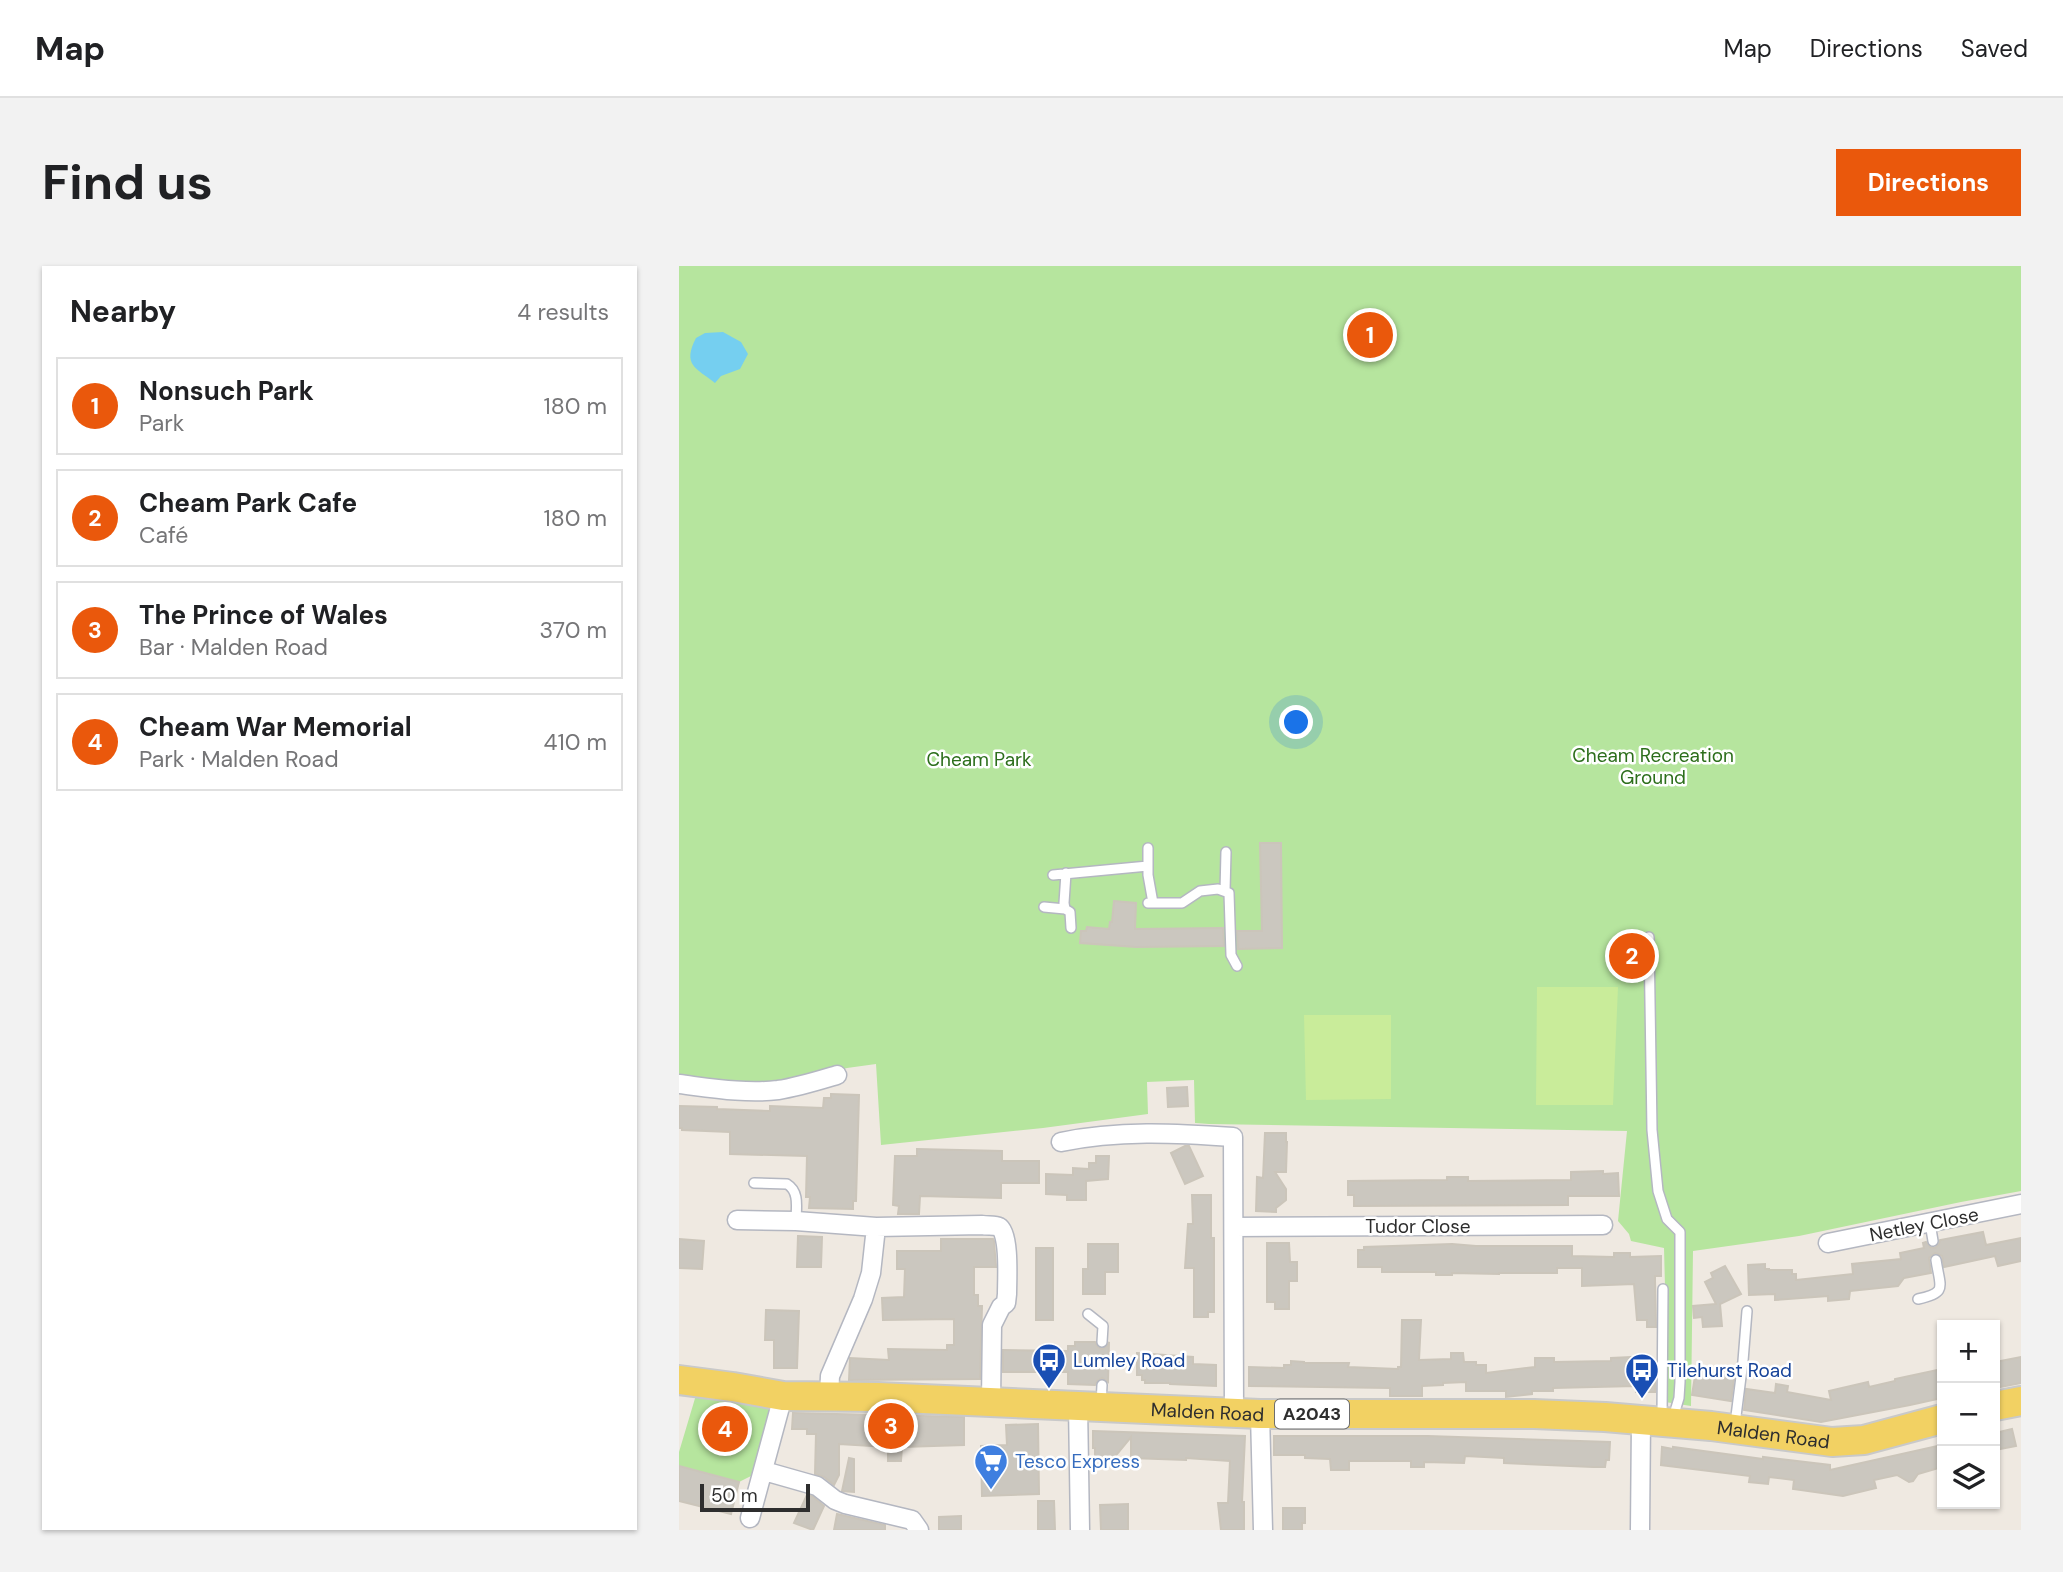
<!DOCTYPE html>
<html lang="en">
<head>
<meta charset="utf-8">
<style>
  :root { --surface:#fff; --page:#f2f2f2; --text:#202124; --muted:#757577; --line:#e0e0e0; --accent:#ea580c }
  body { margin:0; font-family:"DM Sans",sans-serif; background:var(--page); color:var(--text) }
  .controls { position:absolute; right:21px; bottom:21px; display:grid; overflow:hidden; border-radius:0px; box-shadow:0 2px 5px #0004 }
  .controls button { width:63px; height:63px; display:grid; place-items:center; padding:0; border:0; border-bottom:2px solid var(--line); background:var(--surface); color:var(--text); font:35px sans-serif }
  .scale { position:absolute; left:21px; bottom:18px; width:110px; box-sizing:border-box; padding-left:7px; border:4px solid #2e2e2e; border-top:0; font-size:19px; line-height:24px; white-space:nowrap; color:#2e2e2e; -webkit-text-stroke:5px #fff; paint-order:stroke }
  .you { position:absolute; left:618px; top:457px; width:24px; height:24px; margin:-18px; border:5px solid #fff; border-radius:50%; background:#1a73e8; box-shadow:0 0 0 10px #1a73e833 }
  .badge { display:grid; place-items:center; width:46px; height:46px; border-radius:50%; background:var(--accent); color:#fff; font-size:23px; font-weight:700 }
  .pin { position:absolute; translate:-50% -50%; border:4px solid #fff; box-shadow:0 2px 7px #0006 }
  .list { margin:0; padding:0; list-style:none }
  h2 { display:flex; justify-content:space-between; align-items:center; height:91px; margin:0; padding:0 28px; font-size:30px }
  h2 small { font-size:23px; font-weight:400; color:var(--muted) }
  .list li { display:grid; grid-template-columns:46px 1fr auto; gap:21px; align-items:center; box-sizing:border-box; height:98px; margin:0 14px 14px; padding:0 14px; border:2px solid var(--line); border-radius:0px }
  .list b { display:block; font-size:26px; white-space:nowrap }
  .list p { margin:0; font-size:23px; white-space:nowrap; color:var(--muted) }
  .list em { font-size:23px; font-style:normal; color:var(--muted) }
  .icon { flex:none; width:38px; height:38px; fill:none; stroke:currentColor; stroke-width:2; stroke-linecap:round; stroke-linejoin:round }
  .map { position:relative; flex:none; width:1342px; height:1264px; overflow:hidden; border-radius:0px }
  header { display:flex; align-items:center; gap:42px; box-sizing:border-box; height:98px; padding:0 35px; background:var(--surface); border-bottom:2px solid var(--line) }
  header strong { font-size:33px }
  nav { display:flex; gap:38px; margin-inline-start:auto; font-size:24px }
  .intro { display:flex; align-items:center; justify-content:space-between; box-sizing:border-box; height:168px; padding:0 42px }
  h1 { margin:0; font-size:49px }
  .button { padding:18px 32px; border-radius:0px; background:var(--accent); color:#fff; font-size:24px; font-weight:700 }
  main { display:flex; gap:42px; padding:0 42px }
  aside { flex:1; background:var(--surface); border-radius:0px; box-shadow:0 2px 5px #0004 }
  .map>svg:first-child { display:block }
  .green { fill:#b6e59e }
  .pitch { fill:#c9ec9a }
  .water { fill:#75cff0 }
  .building { fill:#cbc7bf; stroke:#cbc5ba; stroke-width:2 }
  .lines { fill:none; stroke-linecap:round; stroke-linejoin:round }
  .lane-casing { stroke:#b4b7c1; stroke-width:12 }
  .street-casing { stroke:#b4b7c1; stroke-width:21 }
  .primary-casing { stroke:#c9c9c9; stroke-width:32 }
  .lane { stroke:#fff; stroke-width:9 }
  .street { stroke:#fff; stroke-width:18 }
  .primary { stroke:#f2d163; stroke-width:28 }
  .labels { text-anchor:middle; stroke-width:5; stroke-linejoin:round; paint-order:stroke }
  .shield { fill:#fff; stroke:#6d6d6d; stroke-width:2 }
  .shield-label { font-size:18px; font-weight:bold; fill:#2e2e2e }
  .park-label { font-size:19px; fill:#2c6e1b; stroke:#fff }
  .street-label { font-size:19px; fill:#2e2e2e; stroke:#fff }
  .transit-label { font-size:19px; fill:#164399; stroke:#fff; text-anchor:start }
  .shop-label { font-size:19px; fill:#366cbe; stroke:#fff; text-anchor:start }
</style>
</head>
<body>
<header>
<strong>Map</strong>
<nav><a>Map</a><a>Directions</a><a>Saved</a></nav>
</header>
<div class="intro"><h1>Find us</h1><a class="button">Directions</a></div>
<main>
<aside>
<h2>Nearby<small>4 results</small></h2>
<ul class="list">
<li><span class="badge">1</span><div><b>Nonsuch Park</b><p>Park</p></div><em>180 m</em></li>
<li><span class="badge">2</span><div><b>Cheam Park Cafe</b><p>Café</p></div><em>180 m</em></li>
<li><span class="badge">3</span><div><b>The Prince of Wales</b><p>Bar · Malden Road</p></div><em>370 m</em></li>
<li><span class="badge">4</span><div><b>Cheam War Memorial</b><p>Park · Malden Road</p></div><em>410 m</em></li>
</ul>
</aside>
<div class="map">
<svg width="1342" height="1264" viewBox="0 0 1342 1264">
  <rect width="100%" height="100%" fill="#efe9e1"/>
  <path class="green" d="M0,0H1342V925L1282,936L1120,970L1014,985L1012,1140L986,1136L987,1060L985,982L952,975L950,968L939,955L948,865L530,858L516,857L515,814L468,816L469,848L364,862L202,879L197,798L168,802L112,817L52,821L0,813Z
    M17,1129L91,1141L72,1210L60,1216L0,1200V1186Z"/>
  <path class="pitch" d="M858,721H939L934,839H857Z
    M625,749H712V833L627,834Z"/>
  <path class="water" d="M44,66L62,76L69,88L61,103L42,110L36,117C17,102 3,99 17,72L26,67Z"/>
  <path class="building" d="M581,577H602L603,682L559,683L558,665H583Z
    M435,635L457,637L456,663L544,662L545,680L457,681L401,677L402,665H407L408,661L430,663L431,656H433Z
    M943,671H963L964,712H944Z
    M508,821L509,840L489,841L488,822Z
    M152,828L180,829L177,935H174V943L130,942L131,931H127L128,890L51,888V866L3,864V862H0V840L38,841V843L91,845V840L144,842L145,832H152Z
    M586,867H607V876H608L607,906H596L607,923V934L597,942V946L577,945L578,911L584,912Z
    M506,880H510L524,910L506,918L492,887Z
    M238,883L323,885V895H360V917H322V932L241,930L240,948H219L220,940L214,939L216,890H238Z
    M417,890H430L429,913L407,915V934H388V929L367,928V908L394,909V902L410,903V897H417Z
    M924,905V908L939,907L940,930H889V939L675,940V929H669V915L768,914V911H789V915L892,914V906Z
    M513,929H532V972H535V1046H529V1051H515V1002H506L509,958H514Z
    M1304,966L1307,979L1342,972V995L1319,1000L1316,990L1265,1001L1263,990L1256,987L1250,992L1252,1007L1225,1012L1219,1020L1171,1025L1170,1033L1149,1035V1030L1096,1034V1028L1070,1029L1069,999L1086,998V1003H1090V1004H1113V1008H1117V1014L1174,1008L1173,998L1222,993L1221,987L1245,982L1244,977L1247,976L1251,981L1256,982L1260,978L1261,974Z
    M119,970L143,971L142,1001H118Z
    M0,973L25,975L23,1003L0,1002Z
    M262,973H314L315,975L317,1001H295V1029H299V1040H303L301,1113L170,1114L171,1092L210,1094L209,1083L268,1084V1079H275V1053L204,1054L203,1032L225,1031L226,1003H218V985H262Z
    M588,977H610L611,996H618V1015H610V1043H596V1036H588Z
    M409,978H439V1006H426V1028H404V1003H409Z
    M773,978L797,980H893V990L935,991V987H951V991L982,990V1010H976V1014L977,1061H968V1054H958L955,1018L903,1020V1002H878V1007H820V1008L773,1007V1009H757V1006H703V1001H679V984H685V981Z
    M357,982H374V1054H357Z
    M1046,1000L1062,1028L1041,1038L1043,1060L1024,1061L1023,1051L1015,1052L1014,1040L1037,1038L1026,1016L1034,1012L1032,1007Z
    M87,1044L120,1045L118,1102H95V1074H86Z
    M723,1054H742L740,1094L772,1093V1087H784L785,1096H797V1099H807V1107L856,1101V1092H875V1096L932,1095V1092L952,1091L953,1103H976V1126H957V1120L874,1122V1125H853V1128L827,1131V1125H787V1116L764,1117V1119L743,1120V1130H711V1122L570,1120V1101L605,1102V1099H612V1095L625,1096V1097H670L669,1101L719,1103V1101H722Z
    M396,1076H416L419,1081L423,1083L428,1080L430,1076L429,1116L423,1112L418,1115L416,1119L389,1118V1106H324V1084L389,1085V1080H396Z
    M458,1087L514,1091V1098L537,1099V1120L491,1118V1117H466V1114H463V1109H458Z
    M1342,1091V1117L1316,1122V1096Z
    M1263,1103V1132L1231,1139L1142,1156L1065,1144L1067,1123L1096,1127L1097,1118L1109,1120L1108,1126L1152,1134L1150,1125L1189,1116L1190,1121L1216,1115V1113Z
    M1017,1104L1045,1108V1105L1056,1106L1052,1135L1013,1129Z
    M114,1147L285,1151V1179L223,1181L222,1195H209V1181L160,1178V1209L155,1219L145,1211L136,1208L137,1168H128V1163H113Z
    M359,1158L360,1228L303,1230L302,1180L328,1179L327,1159Z
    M1333,1163L1337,1180L1316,1184V1167Z
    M414,1165L566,1170L563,1236H565V1264H542L539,1237H549L551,1195L507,1192V1194L452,1192V1171L434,1193L425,1194L416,1192V1182H414Z
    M595,1170H749L931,1176L930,1194H927L926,1201H914L825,1197V1192L786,1190L785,1197L745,1196V1201H732V1195H670V1204H652L651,1193L626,1192V1189H595Z
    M1263,1179V1201L1239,1208L1234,1215L1230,1216L1218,1209L1195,1214L1197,1222L1164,1230L1114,1223L1115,1214L1090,1211L1089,1218L1070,1216L1071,1210L982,1199L983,1181L994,1183V1181L1084,1193V1191L1151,1199V1204Z
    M170,1192L175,1193V1226L163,1225Z
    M0,1200L60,1216L52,1248L0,1235Z
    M128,1229L133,1230L145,1240L134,1264L115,1257Z
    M359,1235H375L376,1264H359Z
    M449,1238V1264H422L421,1239Z
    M604,1242H626V1257H623V1264H604Z
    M158,1248L206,1259V1264H155Z
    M282,1250V1264H260V1251Z"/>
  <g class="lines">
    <g class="lane-casing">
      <path id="lane" d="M469,582V609L474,637
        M374,609L469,600
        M546,625L547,586
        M469,637H503L521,625L539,623L550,627L552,689L558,700
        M365,641L386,643L391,646L392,662
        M386,643L385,637L387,607
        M970,671L973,864L979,925L988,953L1001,966V1116L1000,1132L993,1155
        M75,917L108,918C121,926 117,942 117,955
        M1251,957L1254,975
        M1239,1033C1269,1027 1261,1021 1257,994
        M409,1048L424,1060L423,1076
        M422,1138L423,1119
        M983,1151L984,1023
        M1056,1158L1064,1095L1068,1045"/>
    </g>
    <g class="street-casing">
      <path id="street" d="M0,818C32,822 67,828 99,824C119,821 138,815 158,809
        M382,876C439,864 496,867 554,871L555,1147
        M58,954L117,955L197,961
        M555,961L924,959
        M1149,977L1342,938
        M150,1130L151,1110L184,1033L192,1007L197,961L303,959C309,960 316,959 320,961C331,967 328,1016 328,1028L327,1037L322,1041L313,1059L312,1135
        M399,1139L401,1264
        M581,1148L584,1264
        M85,1205L138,1220L156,1234L166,1238L233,1254L240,1264
        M71,1252L104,1130
        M961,1264L962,1154"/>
    </g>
    <g class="primary-casing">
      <g id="primary">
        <path id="s1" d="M0,1114L54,1121L104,1130L199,1131L581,1148H855L926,1151L1032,1160L1153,1176L1185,1174L1263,1153"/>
        <path d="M1316,1140L1342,1135"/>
      </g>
    </g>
    <use href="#lane" class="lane"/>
    <use href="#street" class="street"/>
    <use href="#primary" class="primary"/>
  </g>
  <defs>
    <g id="bus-pin" transform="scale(1.75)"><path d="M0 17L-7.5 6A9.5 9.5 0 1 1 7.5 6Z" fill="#1a4fb4" stroke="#fff"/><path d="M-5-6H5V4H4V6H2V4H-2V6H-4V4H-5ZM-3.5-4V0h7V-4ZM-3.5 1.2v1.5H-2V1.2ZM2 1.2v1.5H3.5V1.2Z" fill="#fff"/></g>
    <g id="supermarket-pin" transform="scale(1.75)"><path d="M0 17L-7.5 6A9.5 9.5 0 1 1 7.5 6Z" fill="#3f7fe0" stroke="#fff"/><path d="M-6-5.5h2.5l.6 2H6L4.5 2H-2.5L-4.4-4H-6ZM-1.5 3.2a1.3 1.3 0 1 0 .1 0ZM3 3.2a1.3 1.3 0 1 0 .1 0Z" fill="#fff"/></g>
  </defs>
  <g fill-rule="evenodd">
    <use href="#bus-pin" x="370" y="1094"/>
    <use href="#bus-pin" x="963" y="1104"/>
    <use href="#supermarket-pin" x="312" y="1195"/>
  </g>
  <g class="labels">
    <rect class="shield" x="596" y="1133.5" width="74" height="29" rx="5"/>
    <g class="shield-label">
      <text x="633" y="1154">A2043</text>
    </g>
    <g class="park-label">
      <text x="974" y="496">Cheam Recreation<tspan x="974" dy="22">Ground</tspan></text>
      <text x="300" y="500">Cheam Park</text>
    </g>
    <g class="street-label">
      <text transform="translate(1245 958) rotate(-11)" y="7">Netley Close</text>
      <text x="739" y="967">Tudor Close</text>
      <text dy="7" stroke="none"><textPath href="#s1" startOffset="530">Malden Road</textPath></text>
      <text dy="7" stroke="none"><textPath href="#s1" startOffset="1097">Malden Road</textPath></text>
    </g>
    <g class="transit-label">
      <text x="394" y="1101">Lumley Road</text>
      <text x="988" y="1111">Tilehurst Road</text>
    </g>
    <g class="shop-label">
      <text x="336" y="1202">Tesco Express</text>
    </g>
  </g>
</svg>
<div class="controls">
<button>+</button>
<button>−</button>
<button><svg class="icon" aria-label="layers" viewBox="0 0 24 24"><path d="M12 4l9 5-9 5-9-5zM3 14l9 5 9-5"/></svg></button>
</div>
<div class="scale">50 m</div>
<div class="you"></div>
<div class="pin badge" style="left:691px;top:69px">1</div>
<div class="pin badge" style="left:953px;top:690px">2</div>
<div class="pin badge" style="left:212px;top:1160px">3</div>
<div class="pin badge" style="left:46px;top:1163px">4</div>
</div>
</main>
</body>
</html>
